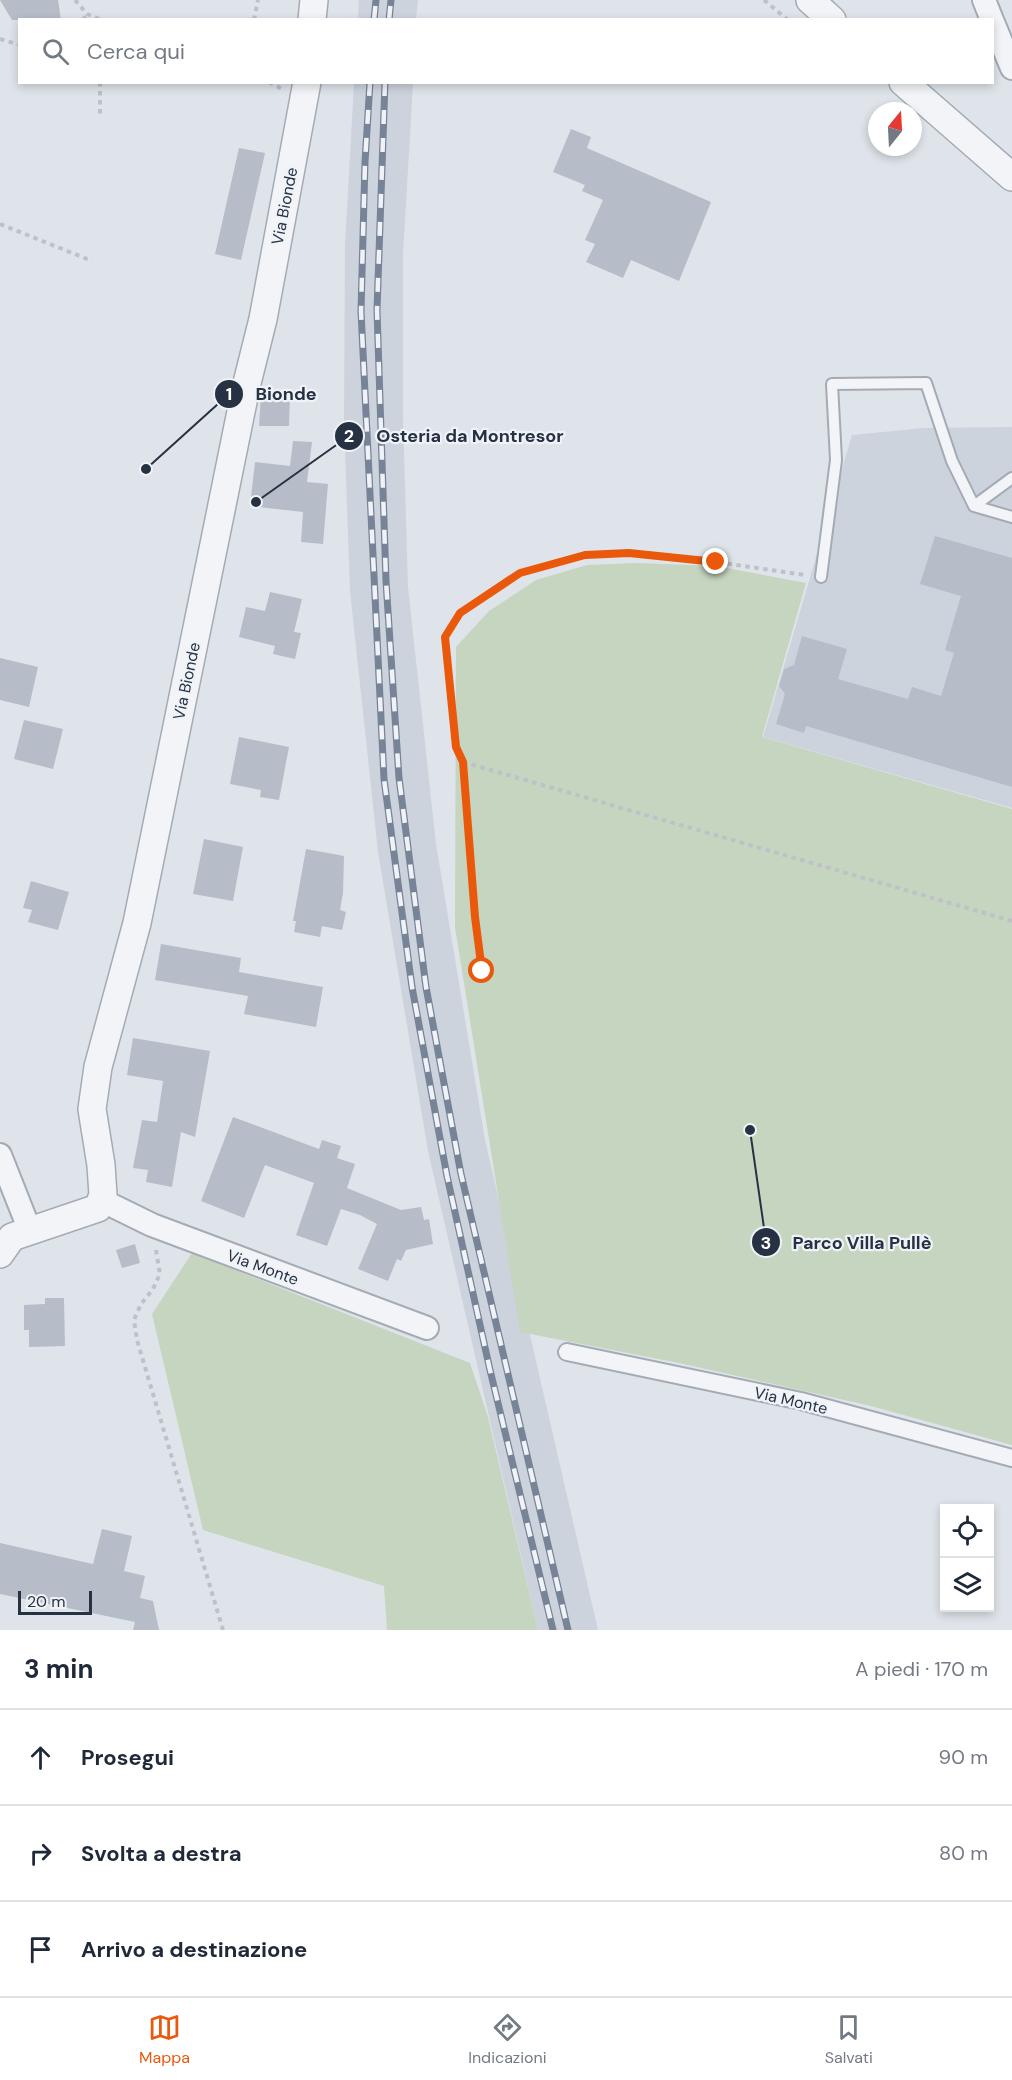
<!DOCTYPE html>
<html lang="it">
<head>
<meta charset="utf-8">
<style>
  :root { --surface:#fff; --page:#f6f6f7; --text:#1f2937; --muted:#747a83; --line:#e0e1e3; --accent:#ea580c }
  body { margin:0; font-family:"DM Sans",sans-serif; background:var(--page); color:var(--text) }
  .controls { position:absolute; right:18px; bottom:18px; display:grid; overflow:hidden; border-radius:0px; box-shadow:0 3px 9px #0003 }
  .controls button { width:54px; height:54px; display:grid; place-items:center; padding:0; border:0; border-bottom:2px solid var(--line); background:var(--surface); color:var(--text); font:30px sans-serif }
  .compass { position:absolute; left:868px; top:102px; width:54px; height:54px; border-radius:50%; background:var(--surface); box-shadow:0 3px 9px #0003; rotate:18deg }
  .scale { position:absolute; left:18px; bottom:15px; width:74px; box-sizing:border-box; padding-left:6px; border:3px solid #263143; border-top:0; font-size:16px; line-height:21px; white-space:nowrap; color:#263143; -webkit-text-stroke:4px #eff3f7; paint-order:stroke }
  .stop { position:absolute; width:18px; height:18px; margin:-14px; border:4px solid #ea580c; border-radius:50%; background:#fff }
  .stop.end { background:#ea580c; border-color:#fff; box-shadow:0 2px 6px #0008 }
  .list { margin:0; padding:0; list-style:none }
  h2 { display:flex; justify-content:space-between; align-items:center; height:78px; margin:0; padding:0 24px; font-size:26px }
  h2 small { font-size:20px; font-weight:400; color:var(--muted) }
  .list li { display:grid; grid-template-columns:39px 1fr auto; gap:18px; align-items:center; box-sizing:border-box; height:96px; padding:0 24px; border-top:2px solid var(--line) }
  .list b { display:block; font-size:22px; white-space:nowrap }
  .list em { font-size:20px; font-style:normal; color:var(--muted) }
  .icon { flex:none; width:33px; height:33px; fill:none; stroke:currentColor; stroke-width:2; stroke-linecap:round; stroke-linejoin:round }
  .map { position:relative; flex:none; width:1012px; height:1630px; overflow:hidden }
  .search { position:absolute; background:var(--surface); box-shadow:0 3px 9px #0003; left:18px; right:18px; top:18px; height:66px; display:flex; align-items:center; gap:15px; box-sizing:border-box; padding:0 21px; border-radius:0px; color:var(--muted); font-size:22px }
  .sheet { height:366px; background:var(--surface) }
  nav { display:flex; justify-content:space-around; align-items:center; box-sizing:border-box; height:84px; border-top:2px solid var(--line); background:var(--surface); font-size:16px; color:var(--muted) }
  nav a { display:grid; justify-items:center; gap:3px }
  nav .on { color:var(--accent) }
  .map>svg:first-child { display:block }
  .built { fill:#cdd3dc }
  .green { fill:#c5d5bf }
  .building { fill:#b6bdc8 }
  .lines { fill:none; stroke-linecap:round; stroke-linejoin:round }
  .service-casing { stroke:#a4abb5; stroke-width:14 }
  .pedestrian-casing { stroke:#a4abb5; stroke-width:20 }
  .minor-casing { stroke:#a4abb5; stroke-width:26 }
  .tertiary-casing { stroke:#a4abb5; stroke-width:30 }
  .path { stroke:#bec1c9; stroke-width:4; stroke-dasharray:4.5 4.5; stroke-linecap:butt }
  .service { stroke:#f3f4f8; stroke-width:10 }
  .pedestrian { stroke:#f3f4f8; stroke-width:16 }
  .minor { stroke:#f3f4f8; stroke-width:22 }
  .tertiary { stroke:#f3f4f8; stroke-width:27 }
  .rail-casing { stroke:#778396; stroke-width:7 }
  .rail { stroke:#eff3f7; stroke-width:4.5; stroke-dasharray:14; stroke-linecap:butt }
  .route { stroke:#ea580c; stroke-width:8 }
  .labels { text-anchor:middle; stroke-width:4.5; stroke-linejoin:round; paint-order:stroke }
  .street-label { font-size:16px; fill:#263143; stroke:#eff3f7 }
  .leader { fill:none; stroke:#263143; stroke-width:2 }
  .callout-dot { fill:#263143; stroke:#eff3f7; stroke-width:2 }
  .mark-label { font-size:18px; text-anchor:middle; font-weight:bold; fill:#fff }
  .callout-label { font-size:18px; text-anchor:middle; font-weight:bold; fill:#263143; stroke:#eff3f7; stroke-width:4.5; stroke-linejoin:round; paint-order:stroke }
</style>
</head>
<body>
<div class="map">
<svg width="1012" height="1630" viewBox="0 0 1012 1630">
  <rect width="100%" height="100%" fill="#dfe4ea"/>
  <path class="built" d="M359,0H418L416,19H358Z
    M354,83H413L403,255V418L408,587L436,844L485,1140L598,1630H538L428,1151L378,852L350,591L344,420L345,246Z
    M1012,427V808L763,737L852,435L924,428Z"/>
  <path class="green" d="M637,563L716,566L806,583L762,737L1012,809V1445L871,1406L679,1363L520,1332L455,927L456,647L489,611L536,580L587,565Z
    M192,1253L470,1363L488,1417L538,1630H387L384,1586L203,1530L152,1314Z"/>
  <path class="building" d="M0,0H58L61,20H12Z
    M571,129L591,137L587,148L711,202L679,281L631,260L623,278L586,262L595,244L585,240L603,200L582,191L585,185L553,172Z
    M239,148L265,153L241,260L215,254Z
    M261,394H290L289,426H259Z
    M293,441L312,442L307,482L328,484L323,544L301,542L303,512L250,506L255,462L290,466Z
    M935,536L1012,558V787L806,726L804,733L776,724L785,694L779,686L784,669L794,665L802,636L847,649L838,679L908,699L912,687L941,696L954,653L945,650L961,596L920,584Z
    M270,592L302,599L294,632L301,633L295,659L273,654L275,646L239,637L246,607L265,611Z
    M0,658L38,667L29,707L0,700Z
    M24,720L63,729L53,769L14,759Z
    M239,737L289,747L279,800L260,797L261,790L230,784Z
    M204,839L243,847L233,901L193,894Z
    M306,849L344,856L343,893L340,910L346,912L342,930L322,926L320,937L294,932L296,921H293Z
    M31,881L69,892L58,930L28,922L32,910L23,908Z
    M161,944L241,958L239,972L323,987L316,1027L244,1014L248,996L155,980Z
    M133,1038L210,1051L195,1137L181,1132L172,1187L146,1182L148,1170L133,1168L142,1120L157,1122L163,1081L127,1075Z
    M233,1117L319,1149L322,1140L341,1146L337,1158L355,1164L347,1188L401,1210L421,1207L424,1220L429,1219L433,1244L406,1250L401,1261L397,1259L388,1281L358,1269L377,1224L360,1215L341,1209L327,1246L296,1235L314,1183L265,1165L244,1218L201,1201Z
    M135,1244L140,1263L122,1268L116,1250Z
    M45,1298H64L65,1346L29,1347V1330H24V1305L45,1304Z
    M102,1529L132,1536L124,1571L145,1576L140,1598L153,1601L159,1630H133L135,1622L0,1594V1543L93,1564Z"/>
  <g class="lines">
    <g class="service-casing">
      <path id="service" d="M1012,478L974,506L1012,517
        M821,577L836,460L832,384L926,383L952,461L974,506"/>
    </g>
    <g class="pedestrian-casing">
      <path id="pedestrian" d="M567,1352L801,1401L1012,1458"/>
    </g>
    <g class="minor-casing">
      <path id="minor" d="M984,0L992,20
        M992,20L1012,68
        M0,1155L30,1231
        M101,1200L152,1225L427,1328"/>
    </g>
    <g class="tertiary-casing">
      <path id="tertiary" d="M810,0L832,20
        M312,20L314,0
        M903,82L1012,177
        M0,1254L12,1237L98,1208L103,1195L101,1165L92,1109L98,1067L137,923L246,387L263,319L307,82"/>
    </g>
    <path class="path" d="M75,0L87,14L102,20
      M764,0L788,20
      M83,20L87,14
      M254,20L258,0
      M0,39L20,45
      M100,82V115
      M269,82L282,89
      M0,224L92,261
      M463,762L1012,921
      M482,971L475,917L463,762L456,747L445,637L460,613L520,573L585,555L629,553L716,562L805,575
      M156,1250L160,1274L153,1289L141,1304L134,1320L137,1340L223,1630"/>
    <use href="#service" class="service"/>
    <use href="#pedestrian" class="pedestrian"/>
    <use href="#minor" class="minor"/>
    <use href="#tertiary" class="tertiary"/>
    <g class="rail-casing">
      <path id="rail" d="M374,20L376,0
        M389,20L391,0
        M370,82L365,162L361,311L384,779L412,987L447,1176L490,1370L553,1630
        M385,82L377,310L386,581L399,778L426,987L461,1174L568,1630"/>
    </g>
    <use href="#rail" class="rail"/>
  </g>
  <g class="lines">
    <path class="route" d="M482,971L475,917L463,762L456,747L445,637L460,613L520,573L585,555L629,553L716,562"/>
  </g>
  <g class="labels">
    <g class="street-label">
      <text transform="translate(284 206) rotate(-79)" y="6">Via Bionde</text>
      <text transform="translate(186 681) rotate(-78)" y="6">Via Bionde</text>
      <text transform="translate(263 1267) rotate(20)" y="6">Via Monte</text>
      <text transform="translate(791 1400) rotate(13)" y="6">Via Monte</text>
    </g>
  </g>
  <path class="leader" d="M146 469L229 394M256 502L349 436M750 1130L766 1242"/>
  <g class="callout-dot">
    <circle cx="146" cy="469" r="6"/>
    <circle cx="256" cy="502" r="6"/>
    <circle cx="750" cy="1130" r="6"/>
    <circle cx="229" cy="394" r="15"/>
    <circle cx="349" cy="436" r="15"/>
    <circle cx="766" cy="1242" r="15"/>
  </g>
  <g class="mark-label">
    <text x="229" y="400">1</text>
    <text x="349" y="442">2</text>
    <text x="766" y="1249">3</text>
  </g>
  <g class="callout-label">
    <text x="286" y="400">Bionde</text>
    <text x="470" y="442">Osteria da Montresor</text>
    <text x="862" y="1249">Parco Villa Pullè</text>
  </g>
</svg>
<div class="controls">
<button><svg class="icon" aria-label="locate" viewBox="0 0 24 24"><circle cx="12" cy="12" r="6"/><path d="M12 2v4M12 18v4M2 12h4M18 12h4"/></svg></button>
<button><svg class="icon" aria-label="layers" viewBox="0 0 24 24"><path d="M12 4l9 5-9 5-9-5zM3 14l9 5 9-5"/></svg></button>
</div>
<svg class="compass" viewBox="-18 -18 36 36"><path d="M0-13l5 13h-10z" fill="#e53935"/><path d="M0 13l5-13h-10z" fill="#747a83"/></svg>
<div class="scale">20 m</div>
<div class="stop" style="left:482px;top:971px"></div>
<div class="stop end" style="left:716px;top:562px"></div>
<div class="search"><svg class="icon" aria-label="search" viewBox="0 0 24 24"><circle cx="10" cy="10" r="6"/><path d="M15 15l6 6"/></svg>Cerca qui</div>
</div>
<section class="sheet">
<h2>3 min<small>A piedi · 170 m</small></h2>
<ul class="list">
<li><svg class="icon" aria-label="ahead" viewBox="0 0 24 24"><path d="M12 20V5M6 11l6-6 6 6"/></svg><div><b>Prosegui</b></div><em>90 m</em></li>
<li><svg class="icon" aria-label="right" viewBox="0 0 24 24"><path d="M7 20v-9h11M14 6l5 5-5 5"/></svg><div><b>Svolta a destra</b></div><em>80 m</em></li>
<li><svg class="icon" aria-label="arrive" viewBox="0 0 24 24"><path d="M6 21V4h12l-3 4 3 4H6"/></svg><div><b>Arrivo a destinazione</b></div></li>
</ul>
</section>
<nav>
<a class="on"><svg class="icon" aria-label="map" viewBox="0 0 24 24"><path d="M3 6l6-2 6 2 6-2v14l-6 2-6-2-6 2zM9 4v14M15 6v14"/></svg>Mappa</a>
<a><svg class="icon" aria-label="directions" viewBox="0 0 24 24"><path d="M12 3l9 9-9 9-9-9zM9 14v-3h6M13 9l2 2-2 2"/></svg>Indicazioni</a>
<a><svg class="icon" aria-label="saved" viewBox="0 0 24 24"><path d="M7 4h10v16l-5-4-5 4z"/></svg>Salvati</a>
</nav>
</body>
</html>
